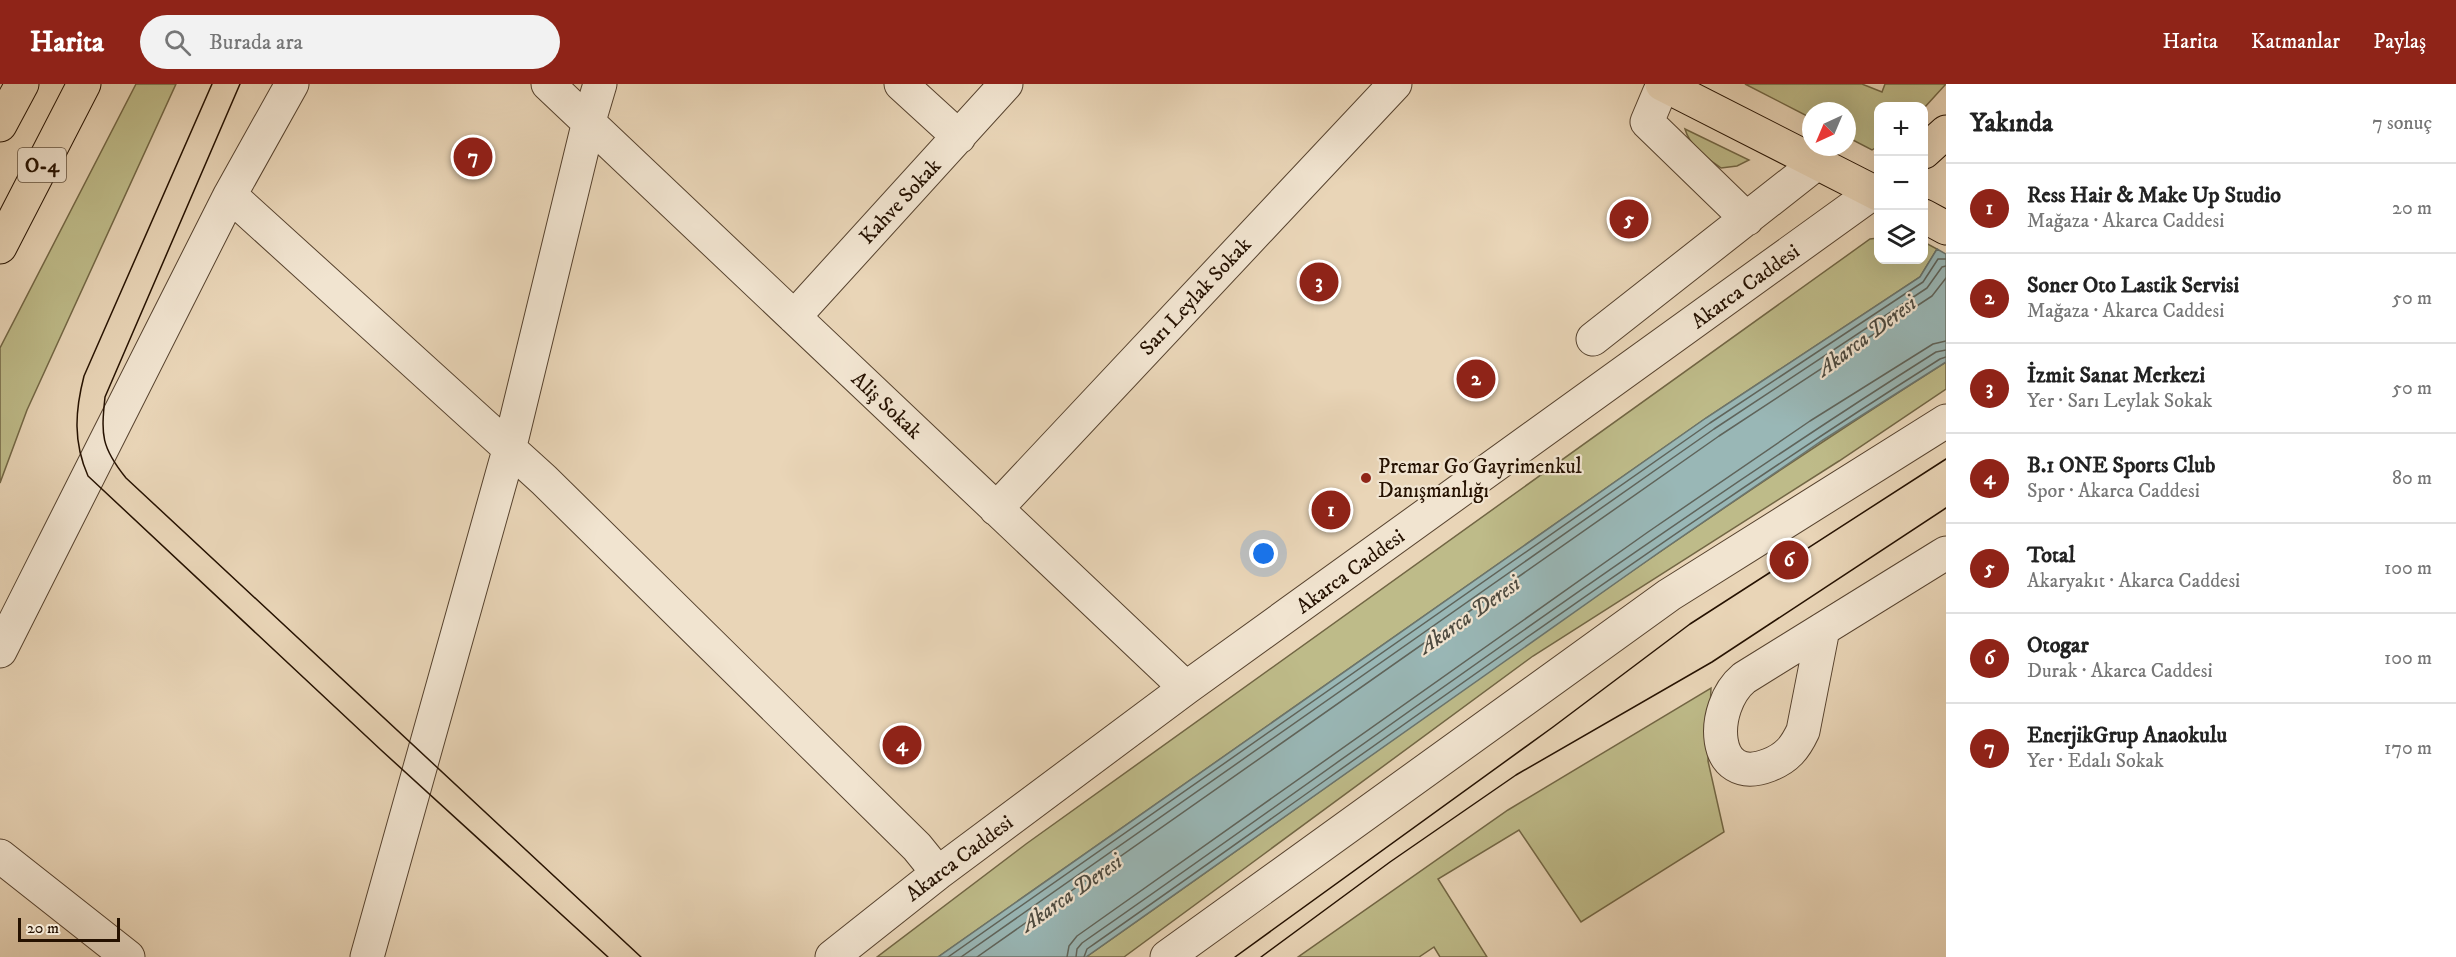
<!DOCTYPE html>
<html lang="tr">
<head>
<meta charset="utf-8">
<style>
  :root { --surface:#fff; --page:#f2f2f2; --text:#222; --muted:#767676; --line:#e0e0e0; --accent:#8f2418 }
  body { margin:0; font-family:"IM FELL DW Pica",serif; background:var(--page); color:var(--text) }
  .controls { position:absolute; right:18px; top:18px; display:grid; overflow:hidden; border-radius:12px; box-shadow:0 6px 24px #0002 }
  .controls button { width:54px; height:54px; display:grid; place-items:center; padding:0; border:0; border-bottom:2px solid var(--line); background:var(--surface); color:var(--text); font:30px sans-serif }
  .compass { position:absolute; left:1802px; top:18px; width:54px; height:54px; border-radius:50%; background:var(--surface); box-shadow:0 6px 24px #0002; rotate:224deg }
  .scale { position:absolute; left:18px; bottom:15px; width:102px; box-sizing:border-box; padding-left:6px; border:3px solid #251100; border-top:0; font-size:16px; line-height:21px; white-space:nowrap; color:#251100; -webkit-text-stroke:4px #f1e4d0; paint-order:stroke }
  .you { position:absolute; left:1264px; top:470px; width:21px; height:21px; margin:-15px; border:4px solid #fff; border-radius:50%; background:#1a73e8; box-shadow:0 0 0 9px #1a73e833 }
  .badge { display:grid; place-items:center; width:39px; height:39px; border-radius:50%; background:var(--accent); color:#fff; font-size:20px; font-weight:700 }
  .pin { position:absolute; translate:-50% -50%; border:3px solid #fff; box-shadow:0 2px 6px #0006 }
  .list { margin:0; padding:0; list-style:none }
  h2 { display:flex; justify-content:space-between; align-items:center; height:78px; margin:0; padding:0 24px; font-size:26px }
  h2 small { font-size:20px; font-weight:400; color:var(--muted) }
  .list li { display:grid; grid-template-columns:39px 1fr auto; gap:18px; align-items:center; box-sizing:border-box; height:90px; padding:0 24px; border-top:2px solid var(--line) }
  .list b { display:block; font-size:22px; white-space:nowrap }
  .list p { margin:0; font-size:20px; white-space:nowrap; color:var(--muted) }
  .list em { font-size:20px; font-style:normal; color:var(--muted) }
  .icon { flex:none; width:33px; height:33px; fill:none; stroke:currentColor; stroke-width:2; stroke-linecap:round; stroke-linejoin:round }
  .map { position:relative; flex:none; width:1946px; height:873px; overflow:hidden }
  header { display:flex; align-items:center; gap:36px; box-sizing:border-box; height:84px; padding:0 30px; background:var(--accent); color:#fff }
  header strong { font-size:28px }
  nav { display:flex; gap:33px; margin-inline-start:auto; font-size:21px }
  .search { width:420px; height:54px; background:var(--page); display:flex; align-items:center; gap:15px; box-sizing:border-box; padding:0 21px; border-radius:33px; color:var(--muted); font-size:22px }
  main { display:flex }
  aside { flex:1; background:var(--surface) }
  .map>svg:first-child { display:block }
  .green { fill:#bebb89; stroke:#726644; stroke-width:1.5 }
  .water { fill:#99b7b6; stroke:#6b756d; stroke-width:1.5 }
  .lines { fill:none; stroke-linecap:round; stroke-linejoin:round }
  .shore { stroke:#5f645b; stroke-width:1.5 }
  .minor-casing { stroke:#56422e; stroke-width:35 }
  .major-casing { stroke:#251100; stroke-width:35 }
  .highway-casing { stroke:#251100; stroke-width:35 }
  .minor { stroke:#f1e4d0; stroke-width:33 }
  .major { stroke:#e9d5b7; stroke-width:33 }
  .highway { stroke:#e9d5b7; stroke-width:33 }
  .tram { stroke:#251100; stroke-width:1.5 }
  .poi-dot { fill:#8f2418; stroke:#f1e4d0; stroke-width:2 }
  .labels { text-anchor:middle; stroke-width:4.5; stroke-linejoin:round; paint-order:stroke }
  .shield { fill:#f1e4d0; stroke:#62503e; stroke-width:1.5 }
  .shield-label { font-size:20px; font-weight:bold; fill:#251100 }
  .street-label { font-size:21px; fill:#251100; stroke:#f1e4d0 }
  .poi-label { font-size:21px; fill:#251100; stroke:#f1e4d0; text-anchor:start }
  .water-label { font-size:22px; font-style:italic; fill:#4e4b40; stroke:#f1e4d0 }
</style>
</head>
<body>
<header>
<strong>Harita</strong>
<div class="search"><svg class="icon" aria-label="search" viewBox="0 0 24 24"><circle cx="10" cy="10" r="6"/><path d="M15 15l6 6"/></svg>Burada ara</div>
<nav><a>Harita</a><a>Katmanlar</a><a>Paylaş</a></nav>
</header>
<main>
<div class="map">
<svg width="1946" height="873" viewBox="0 0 1946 873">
  <rect width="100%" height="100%" fill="#e9d5b7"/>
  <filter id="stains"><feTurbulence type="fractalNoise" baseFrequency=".00333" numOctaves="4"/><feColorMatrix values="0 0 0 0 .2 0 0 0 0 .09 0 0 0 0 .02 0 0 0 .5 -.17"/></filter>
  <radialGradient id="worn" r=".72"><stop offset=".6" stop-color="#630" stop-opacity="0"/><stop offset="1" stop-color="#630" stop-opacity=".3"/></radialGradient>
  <path class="green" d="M136,0H176L27,326L0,399V264Z
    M1745,0H1862L1882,8L1885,0H1946L1924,24V22H1878V62L1872,66L1847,53V27H1811V34Z
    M1685,45L1749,76L1737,82L1721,84C1707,74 1690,63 1685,45Z
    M1878,154V176H1924V158L1937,165L1920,193L1706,334L938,873H877L1026,760L1870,155Z
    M1946,278V305L1839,377L1533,572L1124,873H1086C1372,673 1651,465 1946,278Z
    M1711,604L1708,677L1724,748L1581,838L1519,746L1438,795L1487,873H1440L1434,863L1419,873H1298L1508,726Z"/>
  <path class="water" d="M1937,165L1946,170V278L1823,356L1661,467L1086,873H938L1706,334L1920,193Z"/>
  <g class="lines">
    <path class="shore" d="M948,873L1710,339L1923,198L1938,175H1946
      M961,873L1714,345L1927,204L1942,183L1946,182
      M977,873L1719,352L1932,212L1946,194
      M1067,873L1069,862L1077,852L1648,448L1810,337L1933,260L1946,257
      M1076,873L1077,865L1082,859C1366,661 1644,453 1936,268L1946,266
      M1084,873L1087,865C1370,667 1648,460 1940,275L1946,273"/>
    <g class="minor-casing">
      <path id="minor" d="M548,0L1186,604
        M901,0L959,53
        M1663,0L1647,38L1747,135
        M230,111L544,396L917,763L938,789
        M794,233L1006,0
        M1593,255L1817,79
        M996,425L1395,0
        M1823,545L1803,647C1795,664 1787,674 1769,681C1710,704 1709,623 1744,594L1941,472L1946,469
        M0,567L230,111L292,0
        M0,772L128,873
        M367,873L509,366L589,37L600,0
        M832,873L938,789L1186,604L1874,108
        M1167,873L1669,511L1946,337"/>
    </g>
    <g class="major-casing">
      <path id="major" d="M1662,0L1878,110
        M1924,68L1946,48
        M1924,132L1946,144"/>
    </g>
    <g class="highway-casing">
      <path id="highway" d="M0,41L22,0
        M0,163L84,0"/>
    </g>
    <use href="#minor" class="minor"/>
    <use href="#major" class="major"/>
    <use href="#highway" class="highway"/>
    <path class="tram" d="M212,0L84,292C75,327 73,358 88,392L381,666L608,873
      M240,0L105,313C101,351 101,363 126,394L641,873
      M1235,873L1553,643L1690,540L1946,375
      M1261,873L1390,778L1516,691L1712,578L1946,424"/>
  </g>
  <circle class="poi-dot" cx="1366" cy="394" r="6"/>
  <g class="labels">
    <rect class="shield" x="18" y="64" width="48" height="34" rx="4.5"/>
    <g class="shield-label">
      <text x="42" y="88">O-4</text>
    </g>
    <g class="street-label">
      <text transform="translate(900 117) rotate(-47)" y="7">Kahve Sokak</text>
      <text transform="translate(1745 202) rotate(-36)" y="7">Akarca Caddesi</text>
      <text transform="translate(1195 212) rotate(-47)" y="7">Sarı Leylak Sokak</text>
      <text transform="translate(887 321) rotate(43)" y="7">Aliş Sokak</text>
      <text transform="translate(1350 487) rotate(-36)" y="7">Akarca Caddesi</text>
      <text transform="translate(959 774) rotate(-37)" y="7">Akarca Caddesi</text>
    </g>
    <g class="poi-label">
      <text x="1378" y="389">Premar Go Gayrimenkul<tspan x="1378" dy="24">Danışmanlığı</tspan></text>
    </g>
    <g class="water-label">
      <text transform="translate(1866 251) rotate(-37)" y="8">Akarca Deresi</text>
      <text transform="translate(1469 530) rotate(-35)" y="8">Akarca Deresi</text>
      <text transform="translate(1071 808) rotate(-35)" y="8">Akarca Deresi</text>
    </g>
  </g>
  <rect width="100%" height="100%" filter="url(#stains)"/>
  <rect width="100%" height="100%" fill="url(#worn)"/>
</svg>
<div class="controls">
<button>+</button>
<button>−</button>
<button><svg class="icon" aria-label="layers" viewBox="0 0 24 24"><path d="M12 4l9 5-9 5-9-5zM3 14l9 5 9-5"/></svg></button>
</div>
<svg class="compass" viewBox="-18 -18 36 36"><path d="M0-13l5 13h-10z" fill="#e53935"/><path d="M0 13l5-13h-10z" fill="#767676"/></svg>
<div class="scale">20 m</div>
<div class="you"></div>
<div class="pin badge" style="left:1331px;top:426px">1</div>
<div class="pin badge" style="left:1476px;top:295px">2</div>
<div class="pin badge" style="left:1319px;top:198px">3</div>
<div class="pin badge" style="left:902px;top:661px">4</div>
<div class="pin badge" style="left:1629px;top:135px">5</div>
<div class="pin badge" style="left:1789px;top:476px">6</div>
<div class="pin badge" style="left:473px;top:73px">7</div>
</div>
<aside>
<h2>Yakında<small>7 sonuç</small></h2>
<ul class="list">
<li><span class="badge">1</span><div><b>Ress Hair &amp; Make Up Studio</b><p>Mağaza · Akarca Caddesi</p></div><em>20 m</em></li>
<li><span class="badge">2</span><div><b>Soner Oto Lastik Servisi</b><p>Mağaza · Akarca Caddesi</p></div><em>50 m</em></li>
<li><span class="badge">3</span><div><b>İzmit Sanat Merkezi</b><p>Yer · Sarı Leylak Sokak</p></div><em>50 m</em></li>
<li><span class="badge">4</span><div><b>B.1 ONE Sports Club</b><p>Spor · Akarca Caddesi</p></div><em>80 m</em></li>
<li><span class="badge">5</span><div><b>Total</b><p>Akaryakıt · Akarca Caddesi</p></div><em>100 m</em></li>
<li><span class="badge">6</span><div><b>Otogar</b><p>Durak · Akarca Caddesi</p></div><em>100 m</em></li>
<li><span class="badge">7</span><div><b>EnerjikGrup Anaokulu</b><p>Yer · Edalı Sokak</p></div><em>170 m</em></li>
</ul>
</aside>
</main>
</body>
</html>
